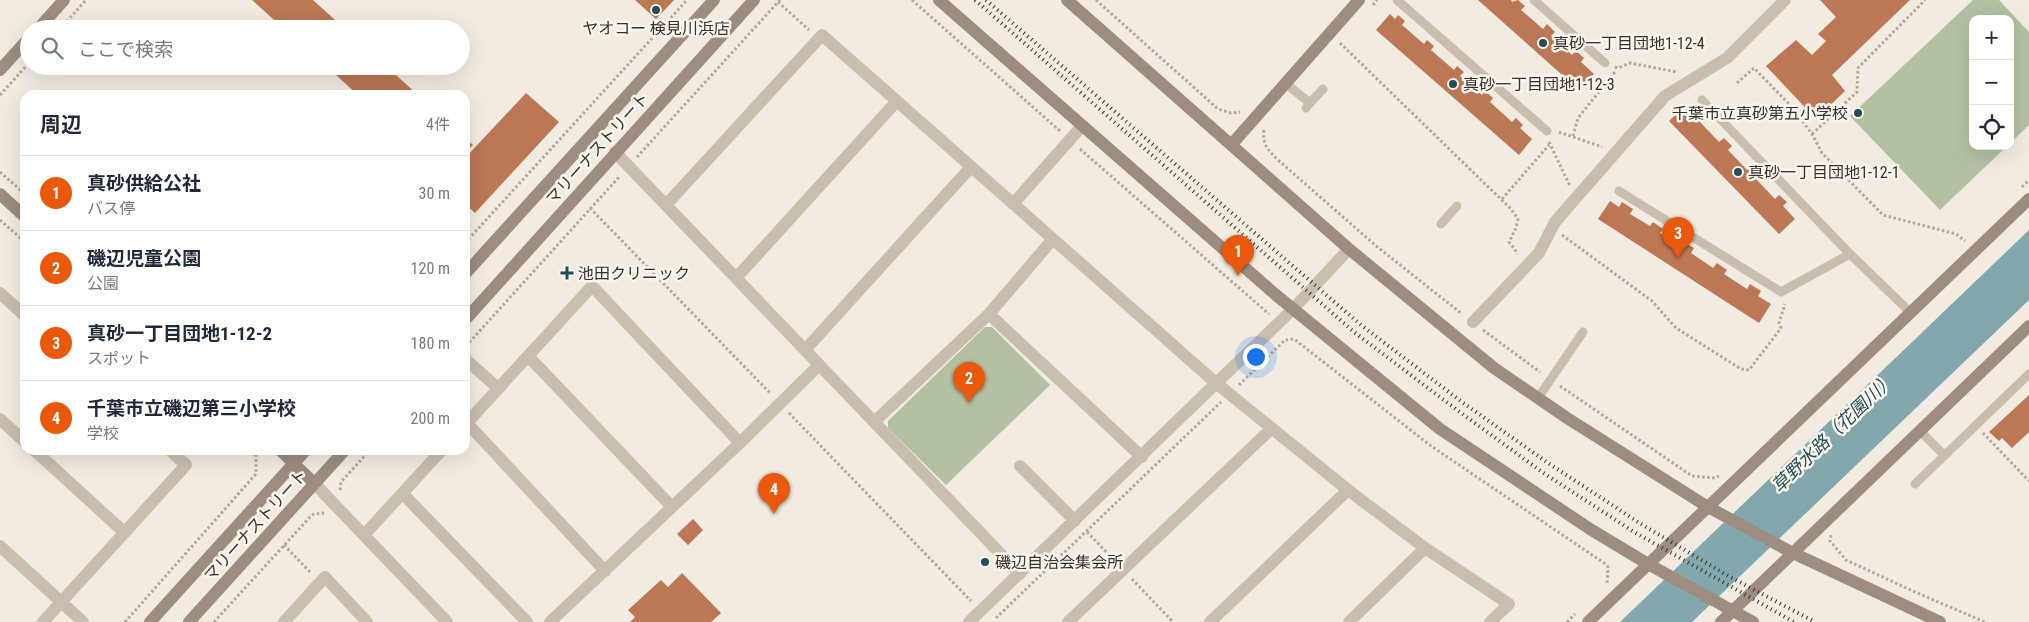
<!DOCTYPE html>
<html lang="ja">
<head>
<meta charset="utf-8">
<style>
  :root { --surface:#fff; --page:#f2f2f3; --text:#1f2937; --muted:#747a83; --line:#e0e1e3; --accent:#ea580c }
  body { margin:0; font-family:"Roboto Condensed","Noto Sans JP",sans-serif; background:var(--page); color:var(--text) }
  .controls { position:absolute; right:15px; top:15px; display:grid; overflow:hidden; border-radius:10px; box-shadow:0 5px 20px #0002 }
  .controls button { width:45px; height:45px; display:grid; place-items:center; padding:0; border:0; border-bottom:1px solid var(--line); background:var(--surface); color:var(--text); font:25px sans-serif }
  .you { position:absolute; left:1255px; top:356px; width:18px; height:18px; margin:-12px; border:4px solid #fff; border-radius:50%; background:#1a73e8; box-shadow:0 0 0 8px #1a73e833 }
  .badge { display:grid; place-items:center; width:32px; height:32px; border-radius:50%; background:var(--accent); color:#fff; font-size:16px; font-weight:700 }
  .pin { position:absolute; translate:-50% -41px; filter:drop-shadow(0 1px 2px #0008) }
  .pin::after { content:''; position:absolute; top:26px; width:18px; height:15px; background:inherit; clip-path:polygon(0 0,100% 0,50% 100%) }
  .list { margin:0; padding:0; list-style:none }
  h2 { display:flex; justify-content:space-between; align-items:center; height:65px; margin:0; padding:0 20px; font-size:21px }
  h2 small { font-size:16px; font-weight:400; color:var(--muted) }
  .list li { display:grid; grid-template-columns:32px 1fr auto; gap:15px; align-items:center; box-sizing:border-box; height:75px; padding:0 20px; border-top:1px solid var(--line) }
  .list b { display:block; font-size:19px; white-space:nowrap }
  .list p { margin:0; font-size:16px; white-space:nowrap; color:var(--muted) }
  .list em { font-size:16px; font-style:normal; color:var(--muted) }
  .icon { flex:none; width:28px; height:28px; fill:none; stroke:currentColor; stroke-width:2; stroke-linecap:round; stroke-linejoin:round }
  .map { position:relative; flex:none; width:2029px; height:622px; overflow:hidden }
  .search { position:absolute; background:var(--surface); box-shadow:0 5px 20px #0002; left:20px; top:20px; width:450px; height:55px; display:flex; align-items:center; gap:12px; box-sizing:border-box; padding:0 18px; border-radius:28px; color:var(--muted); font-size:19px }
  .panel { position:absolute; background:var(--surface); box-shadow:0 5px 20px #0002; left:20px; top:90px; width:450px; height:365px; border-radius:15px }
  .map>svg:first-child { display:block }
  .green { fill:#b3c0a1 }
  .water { fill:#82a7ac }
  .building { fill:#bc7754 }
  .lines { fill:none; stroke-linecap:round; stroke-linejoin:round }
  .path { stroke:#b5a797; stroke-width:3; stroke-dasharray:2.5 2.5; stroke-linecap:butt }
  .lane { stroke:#c9bdad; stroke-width:9 }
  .street { stroke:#c9bdad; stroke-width:12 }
  .secondary { stroke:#9d8c7f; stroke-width:12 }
  .rail { stroke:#38302b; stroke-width:4; stroke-dasharray:1 4; stroke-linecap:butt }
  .poi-dot { fill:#244e57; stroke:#f9f5ed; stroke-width:2 }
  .labels { text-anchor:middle; stroke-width:5; stroke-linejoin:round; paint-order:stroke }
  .poi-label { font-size:16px; fill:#38302b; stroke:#f9f5ed; text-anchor:start }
  .street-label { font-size:16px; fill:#38302b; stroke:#f9f5ed }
  .water-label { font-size:18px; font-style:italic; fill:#244e57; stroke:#f9f5ed }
</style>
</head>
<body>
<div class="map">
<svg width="2029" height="622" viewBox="0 0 2029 622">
  <rect width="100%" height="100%" fill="#f1ebe1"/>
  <path class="green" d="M1973,0H1999L2029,32V125L2010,143V19H1973V146H2007L1940,210L1850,116Z
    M985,327H992L1050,385L946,485L888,428V421Z"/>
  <path class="water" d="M2029,230V300L1692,622H1620Z"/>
  <path class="building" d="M252,0H313L345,29H284Z
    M635,0H674L656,19Z
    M1478,0H1511L1512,2L1518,0L1525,6L1521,10L1543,29L1547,24L1555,32L1551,36L1572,55L1576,51L1584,58L1581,62L1594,74L1579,90Z
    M1820,0H1910L1832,75L1845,91L1816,119L1766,66L1796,40L1812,55L1826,41L1818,34L1836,17Z
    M1390,14L1395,19L1398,15L1405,21L1402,25L1424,44L1427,40L1434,46L1431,50L1454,70L1457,66L1464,72L1460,76L1482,95L1485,91L1493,98L1490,102L1512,122L1516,118L1523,125L1520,128L1532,139L1519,155L1376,30Z
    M326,66H386L418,95H358Z
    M526,93L559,122L475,213L465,204V158Z
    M1685,106L1693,115L1697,111L1703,118L1700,122L1719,142L1724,138L1732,146L1728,150L1747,170L1751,166L1759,174L1755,178L1775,199L1779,195L1787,202L1783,206L1795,219L1779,234L1669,121Z
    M465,138L473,145L465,153Z
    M1610,201L1619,207L1622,202L1633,209L1630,214L1650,226L1653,222L1663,229L1660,233L1681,247L1684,242L1694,248L1691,253L1713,268L1717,263L1727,270L1724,274L1747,289L1750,284L1761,291L1758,296L1771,304L1759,323L1598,219Z
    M2029,395V432L2012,448L2002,438L1999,441L1989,432Z
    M693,519L703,530L688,545L677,534Z
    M682,573L721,613L711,622H630L635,617L628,610L661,580L668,587Z"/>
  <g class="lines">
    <path class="path" d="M912,0L1060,131
      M1096,0L1218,109L1231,113L1240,112
      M778,2L809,30
      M1373,5L1377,0
      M60,29L86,0
      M1340,43L1511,209L1518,219L1516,228L1509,242L1518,254
      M1615,67L1618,68L1630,63L1677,72
      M1737,83L1754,68L1791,106L1812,134L1822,153L1883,215L1956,234L1965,241
      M0,95L29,63
      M1264,130C1262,144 1268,150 1278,160L1375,245L1462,314
      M1559,132L1602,147
      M1812,134L1857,92L1858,68L1925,0
      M1573,136L1578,118L1615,72
      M1549,142L1570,186
      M1080,149L1269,314
      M637,157L780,0
      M0,172L25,194
      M2022,187L2029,180
      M1502,199L1549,145
      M590,208L771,394
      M0,220L25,242
      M1562,235L1652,301L1676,328L1741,369L1749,370L1781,328L1779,323L1785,304
      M465,243L687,0
      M1483,330L1540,372
      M466,346L620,176
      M1239,385L1285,340L1294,339L1431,446L1604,563L1608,567L1607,584
      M1560,386L1692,476L1715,478L1719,476
      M789,413L971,601
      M1983,433L2029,481
      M340,490L341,482L370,450
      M1087,532L1114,560
      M1831,535L1830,541L1846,560L1915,592L1985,622
      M284,545L311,573
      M1132,579L1173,622
      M996,618L1221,402
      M125,622L256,474V456L252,450
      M214,622L310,517L314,514L324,513
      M1567,622L1575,614"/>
    <path class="lane" d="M1397,0L1547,131
      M1534,0L1605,63
      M1285,83L1310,103L1306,108
      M1702,100L1850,254L1910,312
      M1310,103L1323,89
      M1619,191L1781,292L1850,254
      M1441,224L1457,206
      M1538,398L1583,332
      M1920,431L1944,455
      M1915,484L2029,374"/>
    <path class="street" d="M615,152L1020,574
      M1013,204L1082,126
      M666,205L822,35L1216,383L1348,490L1425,548L1509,604L1490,622
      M736,278L897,101
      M0,293L25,316
      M989,314L1142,457
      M1473,322L1539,253L1555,222L1665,96L1727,58L1785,0
      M805,350L971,167
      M528,356L672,507
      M465,359L498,388
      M0,419L25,442
      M874,422L989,314L1053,239
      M467,423L605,571
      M465,425L592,286L740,443
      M34,450L124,532
      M1020,466L1075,521
      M314,483L447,622
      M403,494L527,622
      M364,535L442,450
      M0,546L83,622
      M43,622L186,465L170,450
      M284,622L325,577L367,622
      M550,622L740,443L819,365
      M969,622L1293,309L1349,249
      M1068,622L1271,429
      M1210,622L1348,490
      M1349,622L1425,548"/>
    <path class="secondary" d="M939,0L1276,295L1440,429L1590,529L1648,564L1753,622
      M1067,0L1349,249L1494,368L1567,418L1708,507L1793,553L1940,622
      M38,29L64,0
      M0,70L29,38
      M1232,144L1359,0
      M0,194L25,217
      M465,274L714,0
      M465,320L754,0
      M280,450L314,483
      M150,622L306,450
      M189,622L345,450
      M1588,622L2029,199
      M1721,622L2029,326"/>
    <path class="rail" d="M975,0L1354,332L1457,410L1542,472L1634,532L1794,622
      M986,0L1361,325L1462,402L1548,463L1641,524L1730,577L1815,622"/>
  </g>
  <g class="poi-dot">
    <circle cx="656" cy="10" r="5"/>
    <circle cx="1543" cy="43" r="5"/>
    <circle cx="1453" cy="84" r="5"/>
    <circle cx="1858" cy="113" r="5"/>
    <circle cx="1738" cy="172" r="5"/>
    <path d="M564.5 265.5h5v5h5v5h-5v5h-5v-5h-5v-5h5z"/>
    <circle cx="985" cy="562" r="5"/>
  </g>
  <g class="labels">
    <g class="poi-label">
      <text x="656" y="34" text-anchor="middle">ヤオコー 検見川浜店</text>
      <text x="1553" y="49">真砂一丁目団地1-12-4</text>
      <text x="1463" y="90">真砂一丁目団地1-12-3</text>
      <text x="1848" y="119" text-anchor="end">千葉市立真砂第五小学校</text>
      <text x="1748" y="178">真砂一丁目団地1-12-1</text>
      <text x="578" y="279">池田クリニック</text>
      <text x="995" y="568">磯辺自治会集会所</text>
    </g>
    <g class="street-label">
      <text transform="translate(597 148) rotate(-48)" y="6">マリーナストリート</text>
      <text transform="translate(255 525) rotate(-48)" y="6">マリーナストリート</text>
    </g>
    <g class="water-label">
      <text transform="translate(1833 433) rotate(-44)" y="6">草野水路（花園川）</text>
    </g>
  </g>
</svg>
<div class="controls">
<button>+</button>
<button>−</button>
<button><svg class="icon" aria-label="locate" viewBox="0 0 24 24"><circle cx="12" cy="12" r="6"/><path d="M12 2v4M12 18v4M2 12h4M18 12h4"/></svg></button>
</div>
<div class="you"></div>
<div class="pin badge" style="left:1238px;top:276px">1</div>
<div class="pin badge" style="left:969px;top:403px">2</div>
<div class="pin badge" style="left:1678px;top:258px">3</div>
<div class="pin badge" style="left:774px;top:514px">4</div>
<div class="search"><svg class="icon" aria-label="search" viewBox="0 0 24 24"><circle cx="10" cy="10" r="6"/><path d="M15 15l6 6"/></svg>ここで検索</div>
<section class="panel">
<h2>周辺<small>4件</small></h2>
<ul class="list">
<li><span class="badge">1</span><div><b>真砂供給公社</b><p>バス停</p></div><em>30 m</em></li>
<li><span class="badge">2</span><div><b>磯辺児童公園</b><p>公園</p></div><em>120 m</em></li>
<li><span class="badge">3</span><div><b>真砂一丁目団地1-12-2</b><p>スポット</p></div><em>180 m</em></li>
<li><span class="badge">4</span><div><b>千葉市立磯辺第三小学校</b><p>学校</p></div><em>200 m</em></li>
</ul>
</section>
</div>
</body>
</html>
